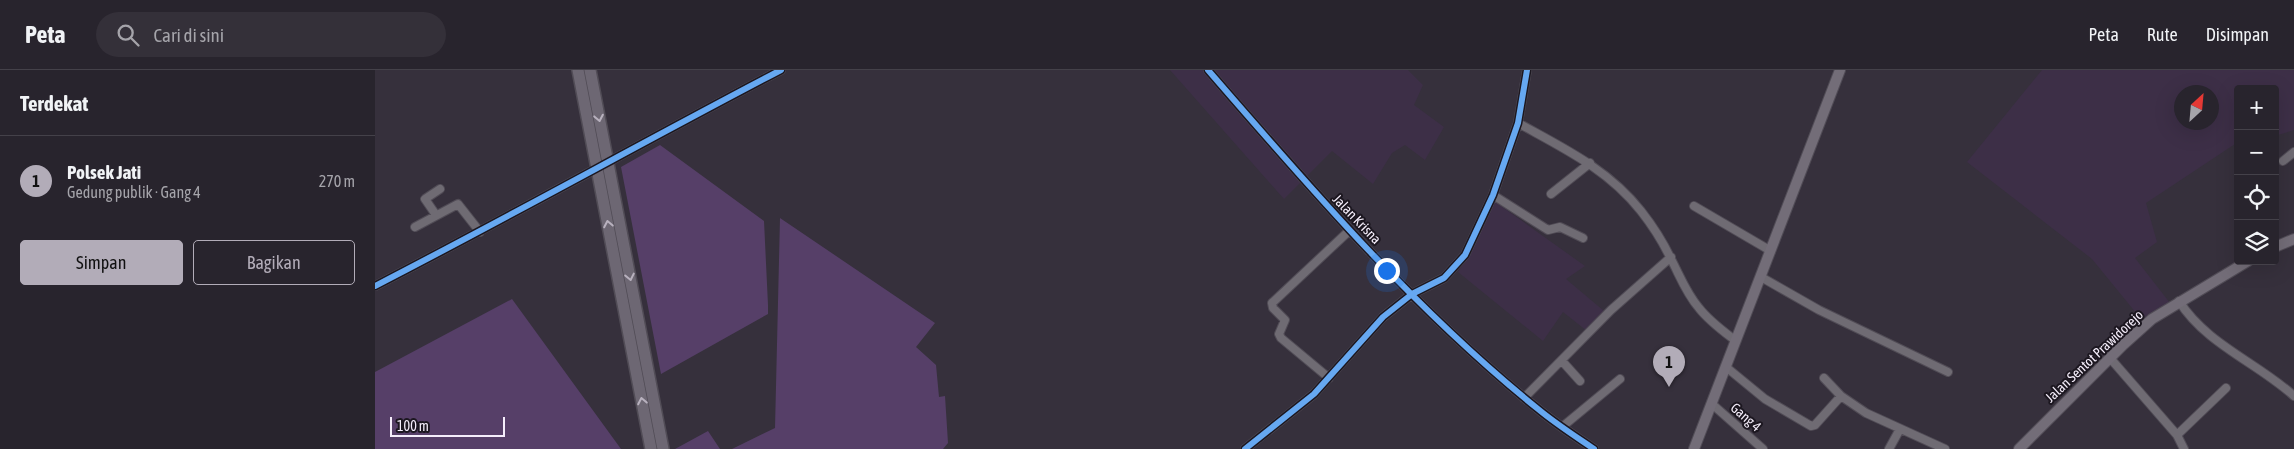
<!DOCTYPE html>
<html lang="id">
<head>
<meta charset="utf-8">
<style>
  :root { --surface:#28242d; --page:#343039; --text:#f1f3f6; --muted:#a5a4aa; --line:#444149; --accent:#b2acb8 }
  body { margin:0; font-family:"Asap Condensed",sans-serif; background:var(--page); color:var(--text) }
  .controls { position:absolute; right:15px; top:15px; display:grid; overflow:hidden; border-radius:5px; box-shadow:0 5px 20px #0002 }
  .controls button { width:45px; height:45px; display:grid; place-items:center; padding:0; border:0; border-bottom:1px solid var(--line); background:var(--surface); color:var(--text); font:25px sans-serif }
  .compass { position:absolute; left:1799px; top:15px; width:45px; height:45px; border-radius:50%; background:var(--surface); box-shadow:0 5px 20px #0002; rotate:26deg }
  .scale { position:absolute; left:15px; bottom:12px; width:115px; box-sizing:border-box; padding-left:5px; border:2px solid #f5eefb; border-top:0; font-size:14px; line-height:18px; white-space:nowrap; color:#f5eefb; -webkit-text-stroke:4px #1c1720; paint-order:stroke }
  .you { position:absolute; left:1011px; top:200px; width:18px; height:18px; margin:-12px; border:4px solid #fff; border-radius:50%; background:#1a73e8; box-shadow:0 0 0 8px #1a73e833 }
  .badge { display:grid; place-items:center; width:32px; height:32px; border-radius:50%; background:var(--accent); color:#111; font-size:16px; font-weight:700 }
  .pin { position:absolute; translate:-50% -41px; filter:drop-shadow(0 1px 2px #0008) }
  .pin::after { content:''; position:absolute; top:26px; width:18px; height:15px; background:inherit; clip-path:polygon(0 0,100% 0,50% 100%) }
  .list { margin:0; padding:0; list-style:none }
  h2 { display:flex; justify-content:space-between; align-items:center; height:65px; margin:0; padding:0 20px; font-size:21px }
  h2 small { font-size:16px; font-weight:400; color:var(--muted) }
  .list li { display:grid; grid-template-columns:32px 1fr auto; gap:15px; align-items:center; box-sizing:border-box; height:90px; padding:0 20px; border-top:1px solid var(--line) }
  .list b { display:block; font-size:19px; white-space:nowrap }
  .list p { margin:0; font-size:16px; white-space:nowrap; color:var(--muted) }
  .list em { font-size:16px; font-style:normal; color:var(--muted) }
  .actions { display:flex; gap:10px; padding:15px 20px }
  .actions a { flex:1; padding:11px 0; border:1px solid var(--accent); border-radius:5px; text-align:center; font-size:18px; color:var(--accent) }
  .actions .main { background:var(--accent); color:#111 }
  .icon { flex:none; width:28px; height:28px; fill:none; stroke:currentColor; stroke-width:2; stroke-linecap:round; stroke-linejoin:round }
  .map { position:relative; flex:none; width:1919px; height:379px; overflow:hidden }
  header { display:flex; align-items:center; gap:30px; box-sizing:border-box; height:70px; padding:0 25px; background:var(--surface); border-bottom:1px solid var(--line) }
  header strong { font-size:24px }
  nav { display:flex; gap:28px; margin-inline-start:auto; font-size:18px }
  .search { width:350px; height:45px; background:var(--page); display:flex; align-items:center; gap:12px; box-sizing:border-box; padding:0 18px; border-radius:28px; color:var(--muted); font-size:19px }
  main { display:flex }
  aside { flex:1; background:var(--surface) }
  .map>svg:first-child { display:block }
  .built { fill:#3d2f47; fill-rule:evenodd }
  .green { fill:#563f68 }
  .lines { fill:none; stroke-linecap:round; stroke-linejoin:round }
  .street-casing { stroke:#514c56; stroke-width:10 }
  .secondary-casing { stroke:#514c56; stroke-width:12 }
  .primary-casing { stroke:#514c56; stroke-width:14 }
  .street { stroke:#6f6b73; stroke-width:8 }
  .secondary { stroke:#736d78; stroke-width:10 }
  .primary { stroke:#6d6773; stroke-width:11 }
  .cycleway-casing { stroke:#1c1720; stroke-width:9 }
  .cycleway { stroke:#66a8f1; stroke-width:6 }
  .oneway { stroke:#b8b1be }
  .labels { text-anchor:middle; stroke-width:4; stroke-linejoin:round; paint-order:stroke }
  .street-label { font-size:14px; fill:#f5eefb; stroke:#1c1720 }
</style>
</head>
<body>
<header>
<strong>Peta</strong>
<div class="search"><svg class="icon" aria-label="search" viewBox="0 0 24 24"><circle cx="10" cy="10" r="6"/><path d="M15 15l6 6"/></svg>Cari di sini</div>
<nav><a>Peta</a><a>Rute</a><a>Disimpan</a></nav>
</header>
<main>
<aside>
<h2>Terdekat<small></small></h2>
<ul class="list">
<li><span class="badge">1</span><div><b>Polsek Jati</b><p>Gedung publik · Gang 4</p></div><em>270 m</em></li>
</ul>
<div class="actions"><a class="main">Simpan</a><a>Bagikan</a></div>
</aside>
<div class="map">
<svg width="1919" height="379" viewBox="0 0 1919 379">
  <rect width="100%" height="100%" fill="#36303c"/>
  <path class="built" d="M795,0H1033L1048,15L1039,35L1069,57L1050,90L1030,75L1017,83L998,114L957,81L909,129Z
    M1667,0H1919V60L1900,66V19H1863V72L1771,133L1782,172L1760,188L1795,233L1766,249L1717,189L1592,92ZM1806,22H1836V52H1806Z
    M1119,131L1210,196L1191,209L1229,241L1212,261L1188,242L1168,271L1083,202L1093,187Z"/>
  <path class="green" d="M285,75L389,151L393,235V244L286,304L246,97Z
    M405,148L560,253L541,277L561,295L564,327L570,326L573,373L568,379H357L400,358Z
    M137,229L246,379H0V302Z
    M333,361L345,379H300Z"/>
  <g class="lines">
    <g class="street-casing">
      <path id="street" d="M833,0C936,119 1040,240 1163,339C1181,354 1200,366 1219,379
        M1143,53C1188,78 1233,99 1266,141C1277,155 1288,172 1296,189C1305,206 1311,223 1324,238C1334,251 1348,261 1361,271
        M1908,91L1919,82
        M1176,124L1215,93
        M1118,125L1173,160L1185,157L1208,168
        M1319,136L1396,181
        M61,145L50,129L65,119
        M40,157L83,134L105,162
        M1386,207L1444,240L1573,302
        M0,216C136,146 270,71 406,0
        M1804,231C1831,274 1883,293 1919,326
        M1735,288L1802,365L1809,379
        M1187,291L1205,311
        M1351,297L1390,329L1436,356L1440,355L1466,326L1491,343L1570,379
        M954,308L906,268L904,264L910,250L898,238L897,233L975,160
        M1449,308L1466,326
        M1149,328L1236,240L1296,187
        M1337,334L1388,379
        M1187,357L1245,309
        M1802,365L1851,318
        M870,379L939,324L1008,247L1037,224L1069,208L1090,185L1118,125L1143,53L1152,0
        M1514,379L1525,359"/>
    </g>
    <g class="secondary-casing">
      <path id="secondary" d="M1900,177L1919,169
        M1319,379L1465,0
        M1644,379L1748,275L1777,249L1873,191"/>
    </g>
    <g class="primary-casing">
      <path id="primary" d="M203,0L276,379
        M215,0L288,379"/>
    </g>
    <use href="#street" class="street"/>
    <use href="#secondary" class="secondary"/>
    <use href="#primary" class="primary"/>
    <g class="cycleway-casing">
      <path id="cycleway" d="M833,0C936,119 1040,240 1163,339C1181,354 1200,366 1219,379
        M0,216C136,146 270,71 406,0
        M870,379L939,324L1008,247L1037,224L1069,208L1090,185L1118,125L1143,53L1152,0"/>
    </g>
    <use href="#cycleway" class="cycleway"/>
  </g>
  <defs><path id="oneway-chevron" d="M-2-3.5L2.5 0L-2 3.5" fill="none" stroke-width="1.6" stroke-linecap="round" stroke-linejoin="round" transform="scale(1.25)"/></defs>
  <g class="oneway">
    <use href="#oneway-chevron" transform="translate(224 48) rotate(79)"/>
    <use href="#oneway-chevron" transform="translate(233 154) rotate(-101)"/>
    <use href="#oneway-chevron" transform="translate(255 207) rotate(78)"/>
    <use href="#oneway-chevron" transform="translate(267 331) rotate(-101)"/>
  </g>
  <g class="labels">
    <g class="street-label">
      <text transform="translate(982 149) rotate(46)" y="5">Jalan Krisna</text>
      <text transform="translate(1719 286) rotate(-43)" y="5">Jalan Sentot Prawidorejo</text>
      <text transform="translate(1371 347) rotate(41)" y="5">Gang 4</text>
    </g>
  </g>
</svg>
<div class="controls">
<button>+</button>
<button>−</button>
<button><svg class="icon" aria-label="locate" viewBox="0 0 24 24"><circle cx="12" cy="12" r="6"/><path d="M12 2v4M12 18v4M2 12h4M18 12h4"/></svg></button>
<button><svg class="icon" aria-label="layers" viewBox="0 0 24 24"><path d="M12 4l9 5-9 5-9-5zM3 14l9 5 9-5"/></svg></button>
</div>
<svg class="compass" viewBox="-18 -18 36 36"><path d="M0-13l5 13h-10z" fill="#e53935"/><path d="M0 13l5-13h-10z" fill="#a5a4aa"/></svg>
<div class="scale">100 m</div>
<div class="you"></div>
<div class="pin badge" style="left:1294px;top:317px">1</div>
</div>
</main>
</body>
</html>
